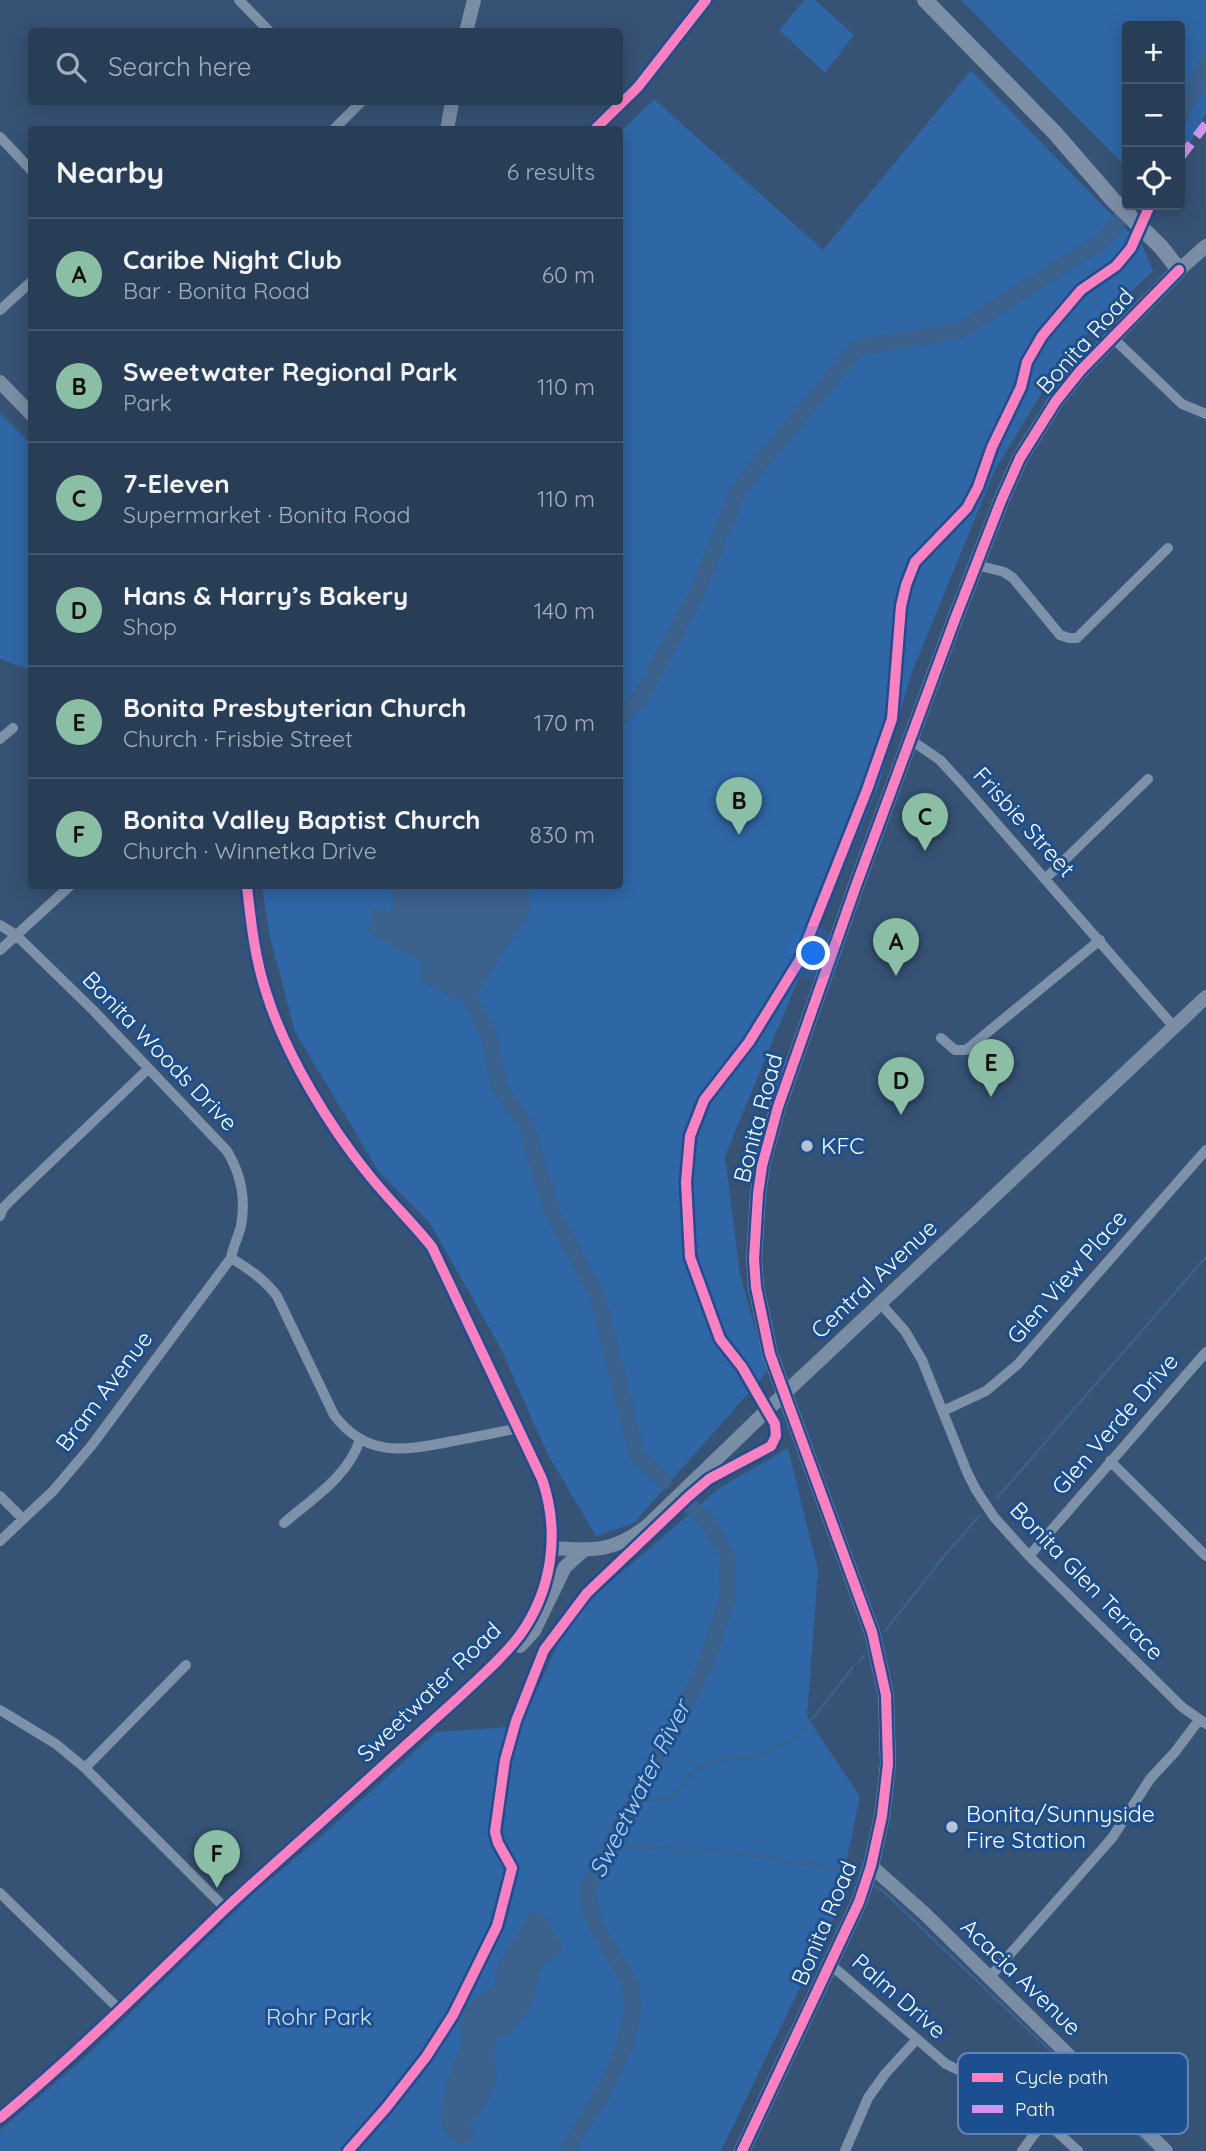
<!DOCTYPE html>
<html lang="en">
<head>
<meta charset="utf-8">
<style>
  :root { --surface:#283e57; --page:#344961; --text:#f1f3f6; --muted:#a5aeba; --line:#44576d; --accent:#8abfa5 }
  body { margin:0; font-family:Quicksand,sans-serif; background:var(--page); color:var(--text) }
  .controls { position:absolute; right:21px; top:21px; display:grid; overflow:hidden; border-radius:7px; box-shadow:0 4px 18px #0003 }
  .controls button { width:63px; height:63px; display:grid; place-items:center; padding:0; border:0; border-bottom:2px solid var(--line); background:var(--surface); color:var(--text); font:35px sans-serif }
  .you { position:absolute; left:814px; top:954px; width:24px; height:24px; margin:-18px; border:5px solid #fff; border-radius:50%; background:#1a73e8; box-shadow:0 0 0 10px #1a73e833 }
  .badge { display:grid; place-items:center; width:46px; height:46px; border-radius:50%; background:var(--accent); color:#111; font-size:23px; font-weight:700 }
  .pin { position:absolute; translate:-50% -58px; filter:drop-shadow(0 2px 4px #0008) }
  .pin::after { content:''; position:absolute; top:37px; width:24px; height:21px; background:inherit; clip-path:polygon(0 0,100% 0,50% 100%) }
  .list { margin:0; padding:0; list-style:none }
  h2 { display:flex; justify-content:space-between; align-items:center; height:91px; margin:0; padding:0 28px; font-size:30px }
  h2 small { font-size:23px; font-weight:400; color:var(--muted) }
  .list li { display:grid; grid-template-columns:46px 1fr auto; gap:21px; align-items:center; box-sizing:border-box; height:112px; padding:0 28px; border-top:2px solid var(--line) }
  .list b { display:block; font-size:26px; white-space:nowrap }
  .list p { margin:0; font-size:23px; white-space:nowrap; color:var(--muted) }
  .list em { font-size:23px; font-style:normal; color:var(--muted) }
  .icon { flex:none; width:38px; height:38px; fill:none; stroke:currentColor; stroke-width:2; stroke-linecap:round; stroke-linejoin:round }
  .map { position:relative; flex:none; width:1206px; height:2151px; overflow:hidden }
  .search { position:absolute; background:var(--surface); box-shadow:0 4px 18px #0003; left:28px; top:28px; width:595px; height:77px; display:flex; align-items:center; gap:18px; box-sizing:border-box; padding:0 24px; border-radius:7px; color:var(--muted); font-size:26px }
  .panel { position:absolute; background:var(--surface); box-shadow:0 4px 18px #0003; left:28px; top:126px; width:595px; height:763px; border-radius:7px }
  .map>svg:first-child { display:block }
  .green { fill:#2f66a5 }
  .water { fill:#3b618d }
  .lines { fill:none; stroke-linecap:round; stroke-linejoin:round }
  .stream { stroke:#3b618d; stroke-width:2.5 }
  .river { stroke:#3b618d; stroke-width:16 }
  .street { stroke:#7d92a8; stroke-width:10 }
  .secondary { stroke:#798da4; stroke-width:14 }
  .primary { stroke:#7d8ea7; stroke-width:16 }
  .quiet { stroke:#d193ec; stroke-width:9; stroke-dasharray:18 9; stroke-linecap:butt }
  .cycleway-casing { stroke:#1b4f8f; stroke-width:15 }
  .cycleway { stroke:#ff80c0; stroke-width:10 }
  .poi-dot { fill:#b9c2ce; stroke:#1b4f8f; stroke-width:2.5 }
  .labels { text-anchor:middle; stroke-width:6; stroke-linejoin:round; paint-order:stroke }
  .street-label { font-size:23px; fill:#fff; stroke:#1b4f8f }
  .poi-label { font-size:23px; fill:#fff; stroke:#1b4f8f; text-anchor:start }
  .park-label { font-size:23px; fill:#cfe3fa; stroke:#1b4f8f }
  .water-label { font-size:24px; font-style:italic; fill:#b5d3f5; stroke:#1b4f8f }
  .key { fill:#1b4f8f; stroke:#5f84b1; stroke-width:2 }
  .key-label { font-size:19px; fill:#fff }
</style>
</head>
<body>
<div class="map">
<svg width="1206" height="2151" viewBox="0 0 1206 2151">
  <rect width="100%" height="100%" fill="#365274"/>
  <path class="green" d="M804,0H815L854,35L825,73L779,30Z
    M961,0H1206V113L1180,163V26H1127V168Z
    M971,70L1143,247L1153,271L1064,356L995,470L912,672L879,784L725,1156L740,1274L767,1372L634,1523L596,1536L547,1453L500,1347L430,1223L379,1172L295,1032L269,933L262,886H620V133L654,99L823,250Z
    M0,413L31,444V670L0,659Z
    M788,1448L818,1570L807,1717L860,1797L835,1915L721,2151H0V2130L83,2059L252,1895L326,1832L436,1732L520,1726L571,1616L718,1489Z"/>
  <path class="water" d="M1206,43C1206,67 1190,92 1180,112V103L1194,75Z
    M384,886H529L530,912L472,1002L453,998L421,981V961L368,932L375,907L391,912L394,894Z
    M530,1911L544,1915L550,1921L551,1928L561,1944V1951L554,1959L544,1965L540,1972L531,2008L508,2036L498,2038C490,2056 498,2065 496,2082C495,2088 483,2111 478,2116C475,2118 472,2118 469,2120L474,2134L468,2144C418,2144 453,2064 463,2040C456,2020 463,2006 481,1994C486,1991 491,1990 494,1984C497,1978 496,1969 499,1962C509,1945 523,1931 530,1911Z"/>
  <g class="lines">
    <path class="stream" d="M997,1498L1206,1257
      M885,1631L945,1555L980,1515
      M859,1662L865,1655
      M638,1794C676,1817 682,1775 703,1765C722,1756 743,1759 761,1755C799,1746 830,1695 853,1667
      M611,1843L655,1848L733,1852L843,1870
      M874,1885L882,1890L1155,2151"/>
    <path class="river" d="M1180,118L1206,66
      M620,717L641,697L698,591L738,490L857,348L960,330L1104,240L1131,205
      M467,983L472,1002L490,1039L499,1086L526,1125L552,1211L597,1295L638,1457L664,1481
      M569,2151L575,2137L605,2089L623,2050L633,2012L631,1985L596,1926L587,1894L593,1875L669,1738L706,1663L728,1597L727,1556L709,1523L690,1506"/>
    <path class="street" d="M239,0L270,32
      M333,130L361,102
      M0,137L32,171
      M0,310L32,281
      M1113,338L1182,404L1206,414
      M977,565L1004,572L1013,578L1060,635L1069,638H1077L1168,548
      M0,739L13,728
      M911,740L940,760L962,784L1174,1027
      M1046,878L1148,779
      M0,925L16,935L93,1010L227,1151C241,1174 246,1199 241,1226C238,1237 233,1247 231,1258L92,1445L53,1491L0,1541
      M0,950L70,886
      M941,1038L955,1050H966L1100,940
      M0,1216L3,1208L14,1197L148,1069
      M231,1258C249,1269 264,1279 277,1296L334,1415C366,1457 402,1451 448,1442C472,1438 495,1433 519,1428
      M881,1304L905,1331L922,1360L967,1472L976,1490L994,1517L1029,1556L1182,1707L1206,1724
      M943,1411L986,1391L1018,1364L1206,1150
      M1110,1461L1206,1556
      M0,1496L23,1519
      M284,1523C312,1499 349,1476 360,1439
      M1029,1556L1206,1352
      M0,1710L56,1744L85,1768L226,1909
      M85,1768L186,1665
      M0,1893L120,2010
      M831,1965L946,2064L1013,2096L1030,2107L1078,2151
      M989,1978L1112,1838L1150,1779L1175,1752L1199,1720
      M845,2151L868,2098L885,2074L917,2039
      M1022,2151L1044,2121"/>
    <path class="secondary" d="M466,32L474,0
      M447,130L452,102
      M594,130L638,87L706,0
      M1179,270L1206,246
      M0,382L32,415
      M553,1548C593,1551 614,1552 647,1526L786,1392L1206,997
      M520,1646L534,1631L565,1567L585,1549
      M871,1866L924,1913L1166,2151
      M0,2118C79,2052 151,1980 225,1909C256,1880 288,1852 319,1824C365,1782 411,1741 457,1699C478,1679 503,1658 520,1635C553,1589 560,1531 542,1479L432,1247C412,1222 389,1200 369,1175C329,1126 286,1055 267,995C255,960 251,923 247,886"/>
    <path class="primary" d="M742,2151L859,1902L871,1866L882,1816L888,1764L886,1695L872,1632L770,1354L756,1287L754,1259L758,1194L762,1166L778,1107L857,883L955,619L1001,501L1020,458L1056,401L1081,370L1179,270L1161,247L1113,200L1055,133L925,0"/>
    <path class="quiet" d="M1180,158L1206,124"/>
    <g class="cycleway-casing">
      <path id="cycleway" d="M594,130L638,87L706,0
        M0,2118C79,2052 151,1980 225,1909C256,1880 288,1852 319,1824C365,1782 411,1741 457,1699C478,1679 503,1658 520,1635C553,1589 560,1531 542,1479L432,1247C412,1222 389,1200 369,1175C329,1126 286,1055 267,995C255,960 251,923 247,886
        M348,2151L386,2108L426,2057L453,2015L497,1926L512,1868L498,1843L495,1832L505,1760L516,1721L544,1650L587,1593L689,1496L709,1479L771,1446L776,1436L775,1424L742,1367L720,1339L690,1257L686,1182L690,1136L704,1100L749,1042L799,961L867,790L892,719L901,606L906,585L915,562L967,508L978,487L992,447L1021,387L1027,362L1042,336L1081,290L1116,266L1131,248L1150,205
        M742,2151L859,1902L871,1866L882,1816L888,1764L886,1695L872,1632L770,1354L756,1287L754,1259L758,1194L762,1166L778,1107L857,883L955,619L1001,501L1020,458L1056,401L1081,370L1179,270"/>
    </g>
    <use href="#cycleway" class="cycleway"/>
  </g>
  <g class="poi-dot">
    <circle cx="807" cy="1146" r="7"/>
    <circle cx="952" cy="1827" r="7"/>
  </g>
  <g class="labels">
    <g class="street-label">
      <text transform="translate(1085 341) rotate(-48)" y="8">Bonita Road</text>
      <text transform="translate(1024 822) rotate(48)" y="8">Frisbie Street</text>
      <text transform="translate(160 1051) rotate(46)" y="8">Bonita Woods Drive</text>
      <text transform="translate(758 1118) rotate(-75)" y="8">Bonita Road</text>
      <text transform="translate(1067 1277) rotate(-49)" y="8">Glen View Place</text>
      <text transform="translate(874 1279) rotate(-43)" y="8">Central Avenue</text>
      <text transform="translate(104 1391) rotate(-53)" y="8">Bram Avenue</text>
      <text transform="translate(1115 1424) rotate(-49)" y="8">Glen Verde Drive</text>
      <text transform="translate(1087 1581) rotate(46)" y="8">Bonita Glen Terrace</text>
      <text transform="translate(429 1692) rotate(-44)" y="8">Sweetwater Road</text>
      <text transform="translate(824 1923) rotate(-67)" y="8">Bonita Road</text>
      <text transform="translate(1021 1977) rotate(44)" y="8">Acacia Avenue</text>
      <text transform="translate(899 1996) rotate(41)" y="8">Palm Drive</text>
    </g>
    <g class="poi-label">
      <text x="821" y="1154">KFC</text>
      <text x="966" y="1822">Bonita/Sunnyside<tspan x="966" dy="26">Fire Station</tspan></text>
    </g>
    <g class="park-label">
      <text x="319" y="2025">Rohr Park</text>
    </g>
    <g class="water-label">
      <text transform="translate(640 1789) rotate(-63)" y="8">Sweetwater River</text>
    </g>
  </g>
  <rect x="958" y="2053" width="230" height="81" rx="10" class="key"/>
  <rect x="972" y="2073" width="31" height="9" fill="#ff80c0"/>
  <rect x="972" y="2105" width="31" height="8" fill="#d193ec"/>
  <g class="key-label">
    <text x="1015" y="2084">Cycle path</text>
    <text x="1015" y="2116">Path</text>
  </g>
</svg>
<div class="controls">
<button>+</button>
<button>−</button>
<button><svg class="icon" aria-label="locate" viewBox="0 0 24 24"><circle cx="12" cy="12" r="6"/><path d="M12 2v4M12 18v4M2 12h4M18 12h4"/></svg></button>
</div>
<div class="you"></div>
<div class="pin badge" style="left:896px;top:976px">A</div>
<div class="pin badge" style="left:739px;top:835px">B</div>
<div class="pin badge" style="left:925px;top:851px">C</div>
<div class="pin badge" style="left:901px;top:1115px">D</div>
<div class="pin badge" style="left:991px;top:1097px">E</div>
<div class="pin badge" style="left:217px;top:1888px">F</div>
<div class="search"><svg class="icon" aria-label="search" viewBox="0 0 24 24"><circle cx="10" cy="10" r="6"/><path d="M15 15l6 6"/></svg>Search here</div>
<section class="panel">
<h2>Nearby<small>6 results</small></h2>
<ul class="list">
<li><span class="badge">A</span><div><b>Caribe Night Club</b><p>Bar · Bonita Road</p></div><em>60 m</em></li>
<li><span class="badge">B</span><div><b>Sweetwater Regional Park</b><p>Park</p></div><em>110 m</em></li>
<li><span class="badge">C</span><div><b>7-Eleven</b><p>Supermarket · Bonita Road</p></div><em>110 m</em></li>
<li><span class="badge">D</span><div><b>Hans &amp; Harry’s Bakery</b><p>Shop</p></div><em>140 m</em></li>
<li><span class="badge">E</span><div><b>Bonita Presbyterian Church</b><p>Church · Frisbie Street</p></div><em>170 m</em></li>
<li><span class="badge">F</span><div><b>Bonita Valley Baptist Church</b><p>Church · Winnetka Drive</p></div><em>830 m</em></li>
</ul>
</section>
</div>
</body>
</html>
